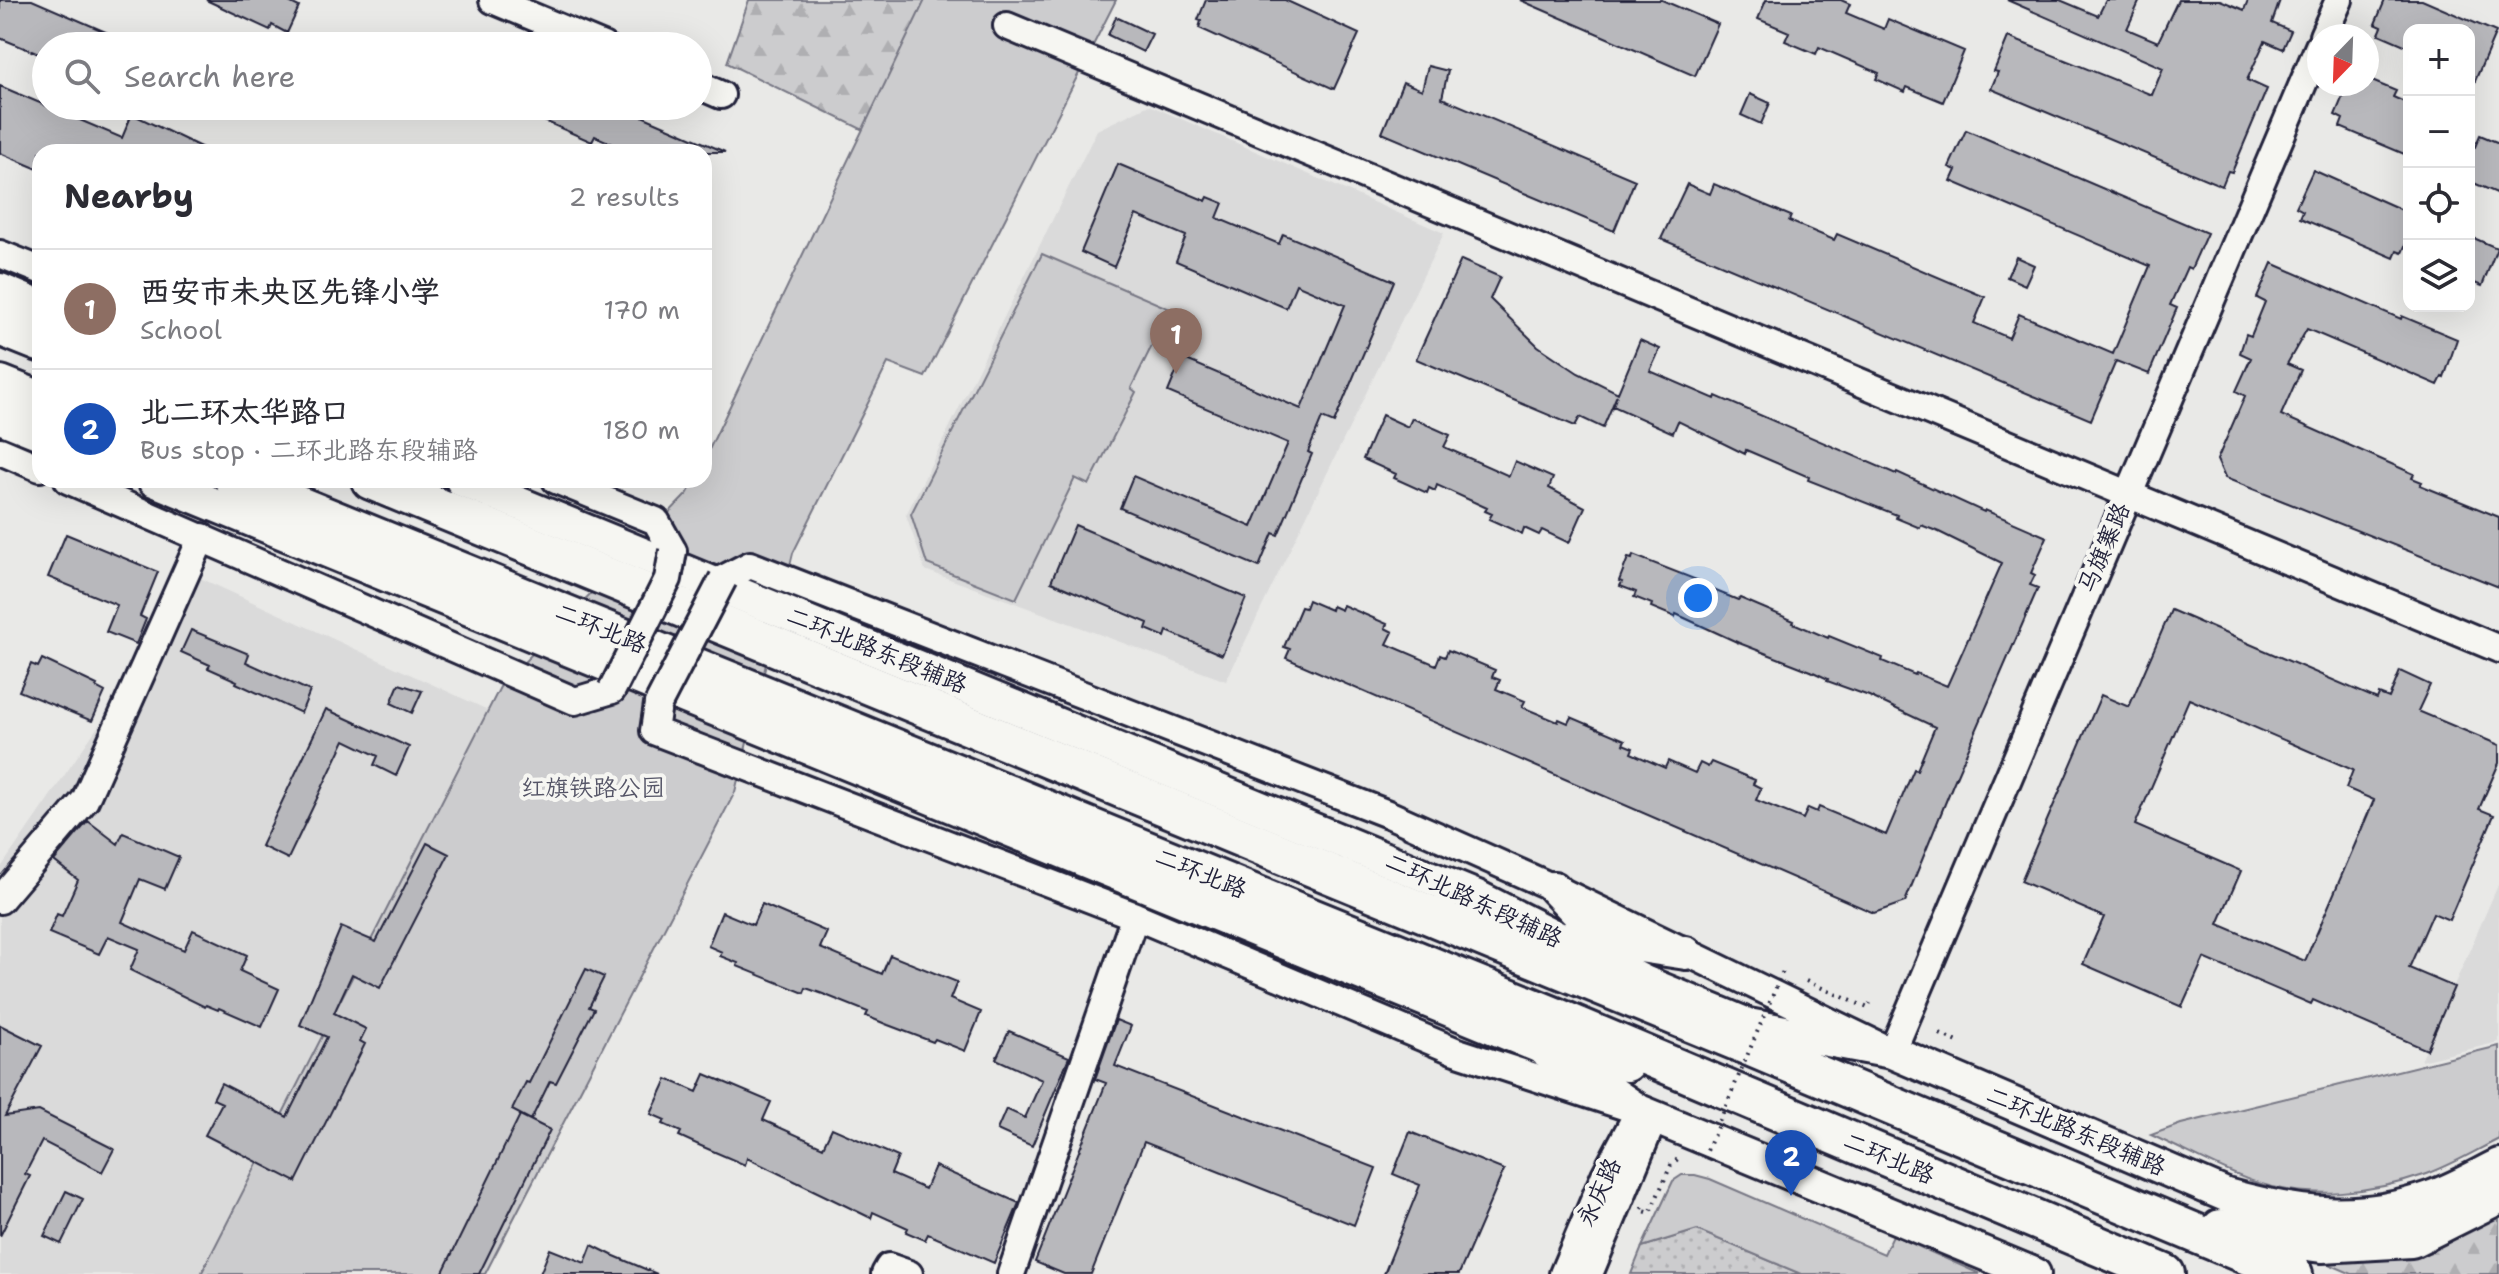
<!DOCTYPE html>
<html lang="en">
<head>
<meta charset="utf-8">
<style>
  :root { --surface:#fff; --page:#f7f7f7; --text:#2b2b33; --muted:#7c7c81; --line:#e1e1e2; --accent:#7c3aed }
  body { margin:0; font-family:"Shantell Sans","LXGW WenKai TC",sans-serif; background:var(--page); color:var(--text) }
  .controls { position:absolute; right:24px; top:24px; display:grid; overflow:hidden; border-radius:16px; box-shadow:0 8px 32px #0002 }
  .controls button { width:72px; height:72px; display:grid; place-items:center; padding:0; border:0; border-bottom:2px solid var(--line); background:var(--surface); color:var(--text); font:40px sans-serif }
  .compass { position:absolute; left:2307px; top:24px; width:72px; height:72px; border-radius:50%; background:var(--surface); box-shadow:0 8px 32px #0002; rotate:203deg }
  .you { position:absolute; left:1698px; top:598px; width:28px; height:28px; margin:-20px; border:6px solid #fff; border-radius:50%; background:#1a73e8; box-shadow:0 0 0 12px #1a73e833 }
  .badge { display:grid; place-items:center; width:52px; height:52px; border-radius:50%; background:var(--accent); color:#fff; font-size:26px; font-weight:700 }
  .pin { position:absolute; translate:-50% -66px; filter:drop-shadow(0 2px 4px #0008) }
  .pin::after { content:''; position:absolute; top:42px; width:28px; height:24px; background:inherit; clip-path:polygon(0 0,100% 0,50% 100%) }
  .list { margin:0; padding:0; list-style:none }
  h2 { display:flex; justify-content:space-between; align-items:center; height:104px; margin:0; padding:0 32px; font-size:34px }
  h2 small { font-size:26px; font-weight:400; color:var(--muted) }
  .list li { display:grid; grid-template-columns:52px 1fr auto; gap:24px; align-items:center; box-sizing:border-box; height:120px; padding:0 32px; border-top:2px solid var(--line) }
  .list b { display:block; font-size:30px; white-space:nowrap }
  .list p { margin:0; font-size:26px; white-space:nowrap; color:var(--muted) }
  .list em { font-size:26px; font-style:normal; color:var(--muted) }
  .icon { flex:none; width:44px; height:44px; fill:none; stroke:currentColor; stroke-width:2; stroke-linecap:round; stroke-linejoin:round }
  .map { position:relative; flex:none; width:2499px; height:1274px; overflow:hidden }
  .search { position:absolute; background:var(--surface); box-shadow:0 8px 32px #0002; left:32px; top:32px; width:680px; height:88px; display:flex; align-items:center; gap:20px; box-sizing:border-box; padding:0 28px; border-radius:44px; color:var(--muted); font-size:30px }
  .panel { position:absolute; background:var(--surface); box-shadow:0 8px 32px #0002; left:32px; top:144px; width:680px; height:344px; border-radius:24px }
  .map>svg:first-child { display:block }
  .built { fill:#dadada }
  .grass { fill:url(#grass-dots); stroke:#777784; stroke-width:2 }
  .forest { fill:url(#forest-firs); stroke:#777784; stroke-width:2 }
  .green { fill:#ccccce; stroke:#777784; stroke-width:2 }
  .building { fill:#b8b8bc; stroke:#22223b; stroke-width:2; fill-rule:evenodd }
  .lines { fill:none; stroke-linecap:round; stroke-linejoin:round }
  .minor-casing { stroke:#22223b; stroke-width:32 }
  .major-casing { stroke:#22223b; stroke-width:38 }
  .highway-casing { stroke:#22223b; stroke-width:44 }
  .path { stroke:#22223b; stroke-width:4; stroke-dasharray:2 6; stroke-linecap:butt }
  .minor { stroke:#f6f6f2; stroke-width:26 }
  .major { stroke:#f6f6f2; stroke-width:32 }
  .highway { stroke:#f6f6f2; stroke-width:38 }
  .minor-bridge-casing { stroke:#22223b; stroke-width:32; stroke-linecap:butt }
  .path-bridge { stroke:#22223b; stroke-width:4; stroke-dasharray:2 6; stroke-linecap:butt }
  .minor-bridge { stroke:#f6f6f2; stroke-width:26 }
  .labels { text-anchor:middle; stroke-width:8; stroke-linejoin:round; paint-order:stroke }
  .street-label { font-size:24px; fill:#22223b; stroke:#f6f6f2 }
  .park-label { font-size:24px; fill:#555567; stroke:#f6f6f2 }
</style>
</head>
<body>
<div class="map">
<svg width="2499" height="1274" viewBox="0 0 2499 1274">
  <defs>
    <pattern id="grass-dots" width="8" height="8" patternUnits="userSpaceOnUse" patternTransform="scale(2)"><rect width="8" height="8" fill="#ccccce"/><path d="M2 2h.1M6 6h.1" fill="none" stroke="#afafb2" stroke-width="1.8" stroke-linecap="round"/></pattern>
    <pattern id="forest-firs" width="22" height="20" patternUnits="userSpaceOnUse" patternTransform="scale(2)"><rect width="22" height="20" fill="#ccccce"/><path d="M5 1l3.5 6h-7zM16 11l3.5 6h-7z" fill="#afafb2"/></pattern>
  </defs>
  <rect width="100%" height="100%" fill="#e9e9e7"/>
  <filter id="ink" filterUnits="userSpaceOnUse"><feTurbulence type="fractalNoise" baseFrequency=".0125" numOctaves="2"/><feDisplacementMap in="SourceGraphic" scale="16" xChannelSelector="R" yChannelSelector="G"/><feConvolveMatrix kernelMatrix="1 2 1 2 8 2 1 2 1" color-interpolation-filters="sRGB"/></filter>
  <g filter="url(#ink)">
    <path class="built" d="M1149,105L1444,233L1226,681L925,570L906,515L1097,130Z
      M200,578L558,742L293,1274H0V869Z
      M2499,883V1042L2421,1061Z"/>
    <path class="grass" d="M1697,1230L1801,1274H1631L1642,1247Z"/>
    <path class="forest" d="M749,0H936L902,149L727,63Z
      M2499,1203V1274H2352L2310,1256Z"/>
    <path class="green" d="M925,0H1116L925,377L888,363L793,553L735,792L485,1274H201L500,687L688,493L694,480H704V460Z
      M1042,254L1170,309L1131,388L1136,392L1089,485L1075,478L1016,599L927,564L911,514Z
      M2499,1046V1139C2475,1151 2452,1165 2427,1174C2372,1193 2308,1201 2252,1181C2218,1169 2185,1150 2151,1135L2181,1124Z
      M1682,1175H1695L1710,1179L1884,1254L1893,1235L1980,1274H1801L1697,1230L1642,1247L1673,1181Z"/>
    <path class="building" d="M0,0H32L138,46H46V57L0,38Z
      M206,0H285L299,7L287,33L272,25L270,30Z
      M1206,0H1285L1359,34L1334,89L1199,28L1201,21L1198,20Z
      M1520,0H1662L1718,24L1695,76Z
      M1766,0H1841L1850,4L1846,13L1884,29L1888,19L1964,51L1943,102L1907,87L1905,92L1876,79L1879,73L1819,47L1816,54L1785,41L1789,32L1758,19Z
      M2007,0H2060L2098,16L2106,0H2140L2127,29L2158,42L2178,0H2220L2244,10L2248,0H2280L2272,23L2291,31L2283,49L2265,41L2247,80L2267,89L2232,172L2228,171L2222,186L1991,89L1998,72L1994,71L2008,37L2152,95L2163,68Z
      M2385,0H2422L2496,32L2469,95V30H2409V47L2379,34L2382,27L2375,24Z
      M1116,17L1152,34L1143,52L1108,35Z
      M1428,66L1448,71L1442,98L1635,180L1614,231L1382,133L1403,82L1422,90Z
      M2367,79L2396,91L2393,97L2409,104V156L2340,127L2343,119L2335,115L2348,84H2367Z
      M0,86L122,138L132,114L211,152H40V170L0,153Z
      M1750,94L1770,103L1761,124L1741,115Z
      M547,106H619L725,152H631L595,136L592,142L540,119Z
      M1966,130L2207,233L2191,269L2187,267L2170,305L2177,308L2149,374L2116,361L2091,420L1661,239L1687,184L1710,194L1714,184L1791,216L1789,221L1834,240L1837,234L1985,297L1974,323L2009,338L2019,314L2113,354L2150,266L1951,181L1956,170L1949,167Z
      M2480,135L2499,143V194L2469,181V144L2475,147Z
      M1118,164L1206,201L1208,197L1223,203L1217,218L1279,244L1283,234L1394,281L1334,423L1322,418L1308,452L1312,454L1278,535L1273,533L1259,567L1120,508L1133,476L1252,527L1288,443L1168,392L1182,358L1301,409L1345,305L1296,284L1286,308L1176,261L1186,236L1136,215L1114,267L1081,252Z
      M2313,170L2409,213V237L2402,253L2397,251L2394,258L2300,218L2303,211L2296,207Z
      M2469,236L2497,248L2482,286L2469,281Z
      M2016,257L2034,265L2025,285L2007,277Z
      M1461,260L1500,277L1490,299L1538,346L1578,373L1618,393L1640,340L1660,349L1650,371L1715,399L1716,396L1896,474L1897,472L1984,512L1985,510L2047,537L2031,573L2035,575L2030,585L2038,588L1953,784L1905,902L1874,913L1286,658L1290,649L1284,647L1301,607L1305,608L1308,600L1331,610L1332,606L1341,610L1343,605L1387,624L1385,628L1393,632L1387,644L1436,665L1440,655L1445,657L1448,650L1495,670L1492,677L1500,680L1496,689L1525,701L1522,707L1558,722L1559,719L1568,723L1571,717L1625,740L1623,744L1633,748L1631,753L1665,768L1668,761L1695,773L1700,763L1708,767L1711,762L1755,780L1753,784L1761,788L1756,800L1803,819L1808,808L1817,812L1819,807L1886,835L1914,769L1917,770L1935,727L1869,696L1827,681L1828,679L1811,671L1739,643L1676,614L1675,617L1651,607L1652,604L1634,597L1636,592L1620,586L1622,582L1619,581L1628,558L1632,559L1633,555L1707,584L1706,587L1738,600L1740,598L1794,621L1793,623L1828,638L1829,636L1883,658L1882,661L1915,675L1916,673L1947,686L2002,563L1939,532L1921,525L1920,528L1896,518L1897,515L1808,480L1809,477L1746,450L1745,454L1678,421L1673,433L1613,406L1617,395L1603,428L1580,417L1575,426L1416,359Z
      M2272,263L2401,319L2402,316L2457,339L2444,378L2442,377L2438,385L2307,329L2287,364L2301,370L2281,415L2414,474L2412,478L2422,482L2420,485L2499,517V587L2225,478L2217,460L2245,396L2236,391L2251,358L2240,353L2246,334L2251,336L2265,302L2257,298Z
      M1382,415L1408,427L1412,418L1450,435L1444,447L1509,476L1515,461L1553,478L1549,488L1585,507L1569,543L1542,530L1539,535L1524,528L1522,534L1489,519L1492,514L1485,511L1487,508L1437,485L1435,491L1429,488L1427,493L1394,478L1396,474L1363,459Z
      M1075,525L1246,598L1222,655L1167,631L1165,637L1146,629L1148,623L1051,582Z
      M66,534L158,572L140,616L146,619L136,644L106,632L117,605L48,577Z
      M2171,610L2377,699L2379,694L2389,698L2400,671L2430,685L2418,711L2499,745V763L2479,809L2494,815L2449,920L2433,913L2409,968L2454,987L2427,1050L2313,1000L2311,1004L2204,958L2182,1007L2083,964L2104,917L2021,881L2101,695L2129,707ZM2189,699L2353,770L2346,788L2374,800L2305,961L2218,924L2241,871L2135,825Z
      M191,630L249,654L246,662L310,691L301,713L236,683L237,681L208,668L210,665L181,652Z
      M42,659L97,685L96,687L105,692L92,721L19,691L31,664L38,667Z
      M399,684L422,691L412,713L391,703Z
      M326,709L409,747L396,776L374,765L378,756L345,740L288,859L261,846Z
      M88,821L118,844L123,833L179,857L165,889L140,879L122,922L184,950L193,930L247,955L240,971L279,989L262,1027L219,1008L218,1010L206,1005L205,1007L130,970L139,949L108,936L99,954L49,933L57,914L62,916L78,880L54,861Z
      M427,843L449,854L380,988L352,974L334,1013L366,1029L360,1041L365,1044L296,1182L205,1135L222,1103L213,1099L221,1083L287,1117L327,1037L300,1025L341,927L376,942Z
      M762,904L827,932L820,948L882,974L890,955L957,982L950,999L981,1012L965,1051L935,1039L933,1042L888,1025L866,1016L868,1012L823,994L806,988L804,993L737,966L738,963L720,956L722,952L708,946L722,912L753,925Z
      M586,969L604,977L589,1007L594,1009L556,1083L550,1081L531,1120L512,1110L526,1082L529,1083Z
      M1116,1020L1131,1026L1115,1066L1376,1168L1354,1225L1144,1142L1091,1274H1064L1035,1262L1106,1083L1095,1079Z
      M0,1025L42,1046L5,1116L39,1111L114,1149L102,1172L42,1141L25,1174L30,1176L0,1236Z
      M1009,1031L1069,1057L1032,1146L997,1130L1006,1109L1025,1118L1042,1080L996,1059Z
      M705,1074L771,1102L763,1120L823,1147L832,1128L898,1157L891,1174L925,1189L935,1166L1019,1203L994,1263L928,1234L925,1240L906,1232L908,1228L873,1212L871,1218L747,1158L745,1165L701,1146L679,1136L681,1132L663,1124L665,1120L651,1114L667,1079L697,1092Z
      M520,1115L550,1130L479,1274H442Z
      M1410,1132L1504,1170L1459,1274H1384L1420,1185L1393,1174Z
      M66,1191L83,1199L61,1244L44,1236Z
      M592,1245L612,1255L657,1274H540L550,1249L585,1263Z"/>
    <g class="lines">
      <g class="minor-casing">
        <path id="minor" d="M493,0L603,46
          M1007,26L2499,649
          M2323,36L2339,0
          M698,85L721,95
          M0,254L40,270
          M0,451L40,468
          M68,480L575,701L612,690
          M556,480L656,521L673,551
          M723,579L750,565L1388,814L1554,888L1892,1052L2319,46
          M658,704L654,731L1135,916L1455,1051L1639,1111L1605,1175L1563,1274
          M0,900L85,800L202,537
          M885,1274L889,1267L909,1274
          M1011,1274L1135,916
          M1589,1274L1654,1118"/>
      </g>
      <g class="major-casing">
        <path id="major" d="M0,290L40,307
          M0,417L40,433
          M154,480L1553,1052L1639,1111L2034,1274
          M462,480L1475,896L1644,982L1748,1025L1892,1052L2226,1195C2297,1215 2360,1223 2432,1197C2455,1189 2477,1176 2499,1165
          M1554,888L1608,945
          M1574,936L1686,953"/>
      </g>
      <g class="highway-casing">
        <path id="highway" d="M0,326L40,342
          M0,385L40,401
          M235,480L1555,1017L2165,1274
          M371,480L1744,1044L2293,1274
          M1487,1006L1553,1052L1626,1062
          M2221,1229L2322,1243L2411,1238L2499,1194"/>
      </g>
      <path class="path" d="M1806,981L1868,1008L1870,1003
        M1940,1034L1960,1043
        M1643,1207L1641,1210L1650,1213L1671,1165L1681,1156"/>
      <use href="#minor" class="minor"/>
      <use href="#major" class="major"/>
      <use href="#highway" class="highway"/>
      <g class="minor-bridge-casing">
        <path id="minor-bridge" d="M612,690L668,579L673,551
          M658,704L723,579"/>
      </g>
      <path class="path-bridge" d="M1704,1158L1783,971"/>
      <use href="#minor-bridge" class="minor-bridge"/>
    </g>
  </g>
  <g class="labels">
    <g class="street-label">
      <text transform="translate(2104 548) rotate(-67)" y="8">马旗寨路</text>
      <text transform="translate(601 628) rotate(22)" y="8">二环北路</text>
      <text transform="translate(877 650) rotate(22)" y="8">二环北路东段辅路</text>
      <text transform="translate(1201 873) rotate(22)" y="8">二环北路</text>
      <text transform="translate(1474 900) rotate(25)" y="8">二环北路东段辅路</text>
      <text transform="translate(2076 1131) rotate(23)" y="8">二环北路东段辅路</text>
      <text transform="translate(1889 1158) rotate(23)" y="8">二环北路</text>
      <text transform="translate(1599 1192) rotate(-65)" y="8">永庆路</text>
    </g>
    <g class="park-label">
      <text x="593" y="796">红旗铁路公园</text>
    </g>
  </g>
</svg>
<div class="controls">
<button>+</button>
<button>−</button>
<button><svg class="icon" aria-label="locate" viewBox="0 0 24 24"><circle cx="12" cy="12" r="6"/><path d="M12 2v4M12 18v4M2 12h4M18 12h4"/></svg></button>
<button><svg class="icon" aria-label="layers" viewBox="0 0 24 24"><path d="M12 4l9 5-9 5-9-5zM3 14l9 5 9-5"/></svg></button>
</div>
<svg class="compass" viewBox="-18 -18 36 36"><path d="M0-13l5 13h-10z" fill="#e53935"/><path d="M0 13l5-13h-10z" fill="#7c7c81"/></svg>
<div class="you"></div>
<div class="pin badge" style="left:1176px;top:374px;background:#8d6e63">1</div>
<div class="pin badge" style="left:1791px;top:1196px;background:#1a4fb4">2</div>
<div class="search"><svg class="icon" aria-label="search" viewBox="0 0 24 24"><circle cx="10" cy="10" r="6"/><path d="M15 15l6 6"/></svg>Search here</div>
<section class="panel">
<h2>Nearby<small>2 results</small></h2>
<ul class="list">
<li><span class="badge" style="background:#8d6e63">1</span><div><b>西安市未央区先锋小学</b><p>School</p></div><em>170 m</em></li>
<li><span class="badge" style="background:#1a4fb4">2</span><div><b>北二环太华路口</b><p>Bus stop · 二环北路东段辅路</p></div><em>180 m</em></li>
</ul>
</section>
</div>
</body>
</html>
